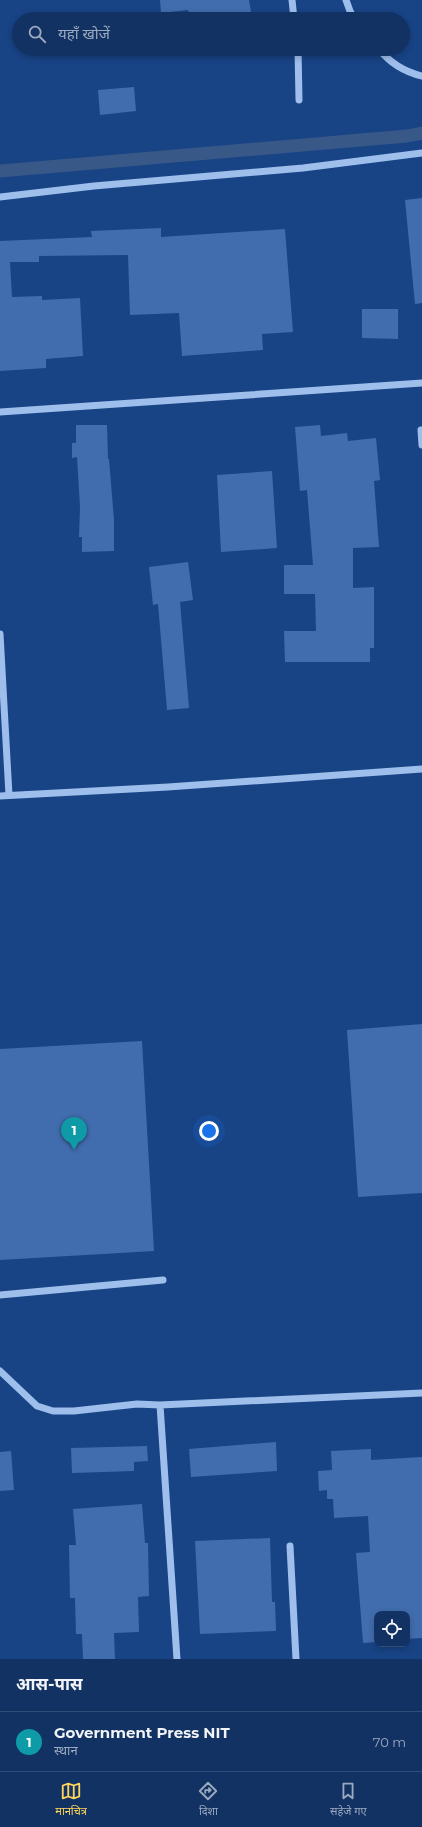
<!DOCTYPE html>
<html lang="hi">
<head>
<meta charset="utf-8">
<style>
  :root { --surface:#123264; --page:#1f3e6d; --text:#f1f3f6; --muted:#9caabf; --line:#314d78; --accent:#ffd659 }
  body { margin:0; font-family:Montserrat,"Noto Sans Devanagari",sans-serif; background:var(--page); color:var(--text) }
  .controls { position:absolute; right:12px; bottom:12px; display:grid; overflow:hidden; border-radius:8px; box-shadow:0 2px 6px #0003 }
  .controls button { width:36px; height:36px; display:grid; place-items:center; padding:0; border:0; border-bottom:1px solid var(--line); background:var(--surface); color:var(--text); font:20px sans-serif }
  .you { position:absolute; left:209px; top:1131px; width:14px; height:14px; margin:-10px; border:3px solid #fff; border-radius:50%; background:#1a73e8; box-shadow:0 0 0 6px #1a73e833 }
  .badge { display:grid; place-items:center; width:26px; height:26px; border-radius:50%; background:var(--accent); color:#fff; font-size:13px; font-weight:700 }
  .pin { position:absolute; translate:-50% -33px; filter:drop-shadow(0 1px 2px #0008) }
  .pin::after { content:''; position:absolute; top:21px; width:14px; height:12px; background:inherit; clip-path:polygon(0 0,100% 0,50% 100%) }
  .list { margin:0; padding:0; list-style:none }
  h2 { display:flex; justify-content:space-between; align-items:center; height:52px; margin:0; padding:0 16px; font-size:17px }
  h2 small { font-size:13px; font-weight:400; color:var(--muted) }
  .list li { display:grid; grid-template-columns:26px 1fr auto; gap:12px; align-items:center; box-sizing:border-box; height:60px; padding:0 16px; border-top:1px solid var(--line) }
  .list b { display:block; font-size:15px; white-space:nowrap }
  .list p { margin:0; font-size:13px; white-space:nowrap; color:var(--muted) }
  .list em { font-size:13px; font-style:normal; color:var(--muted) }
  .icon { flex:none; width:22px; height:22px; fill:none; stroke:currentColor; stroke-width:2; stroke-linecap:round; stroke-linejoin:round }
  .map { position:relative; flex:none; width:422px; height:1659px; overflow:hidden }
  .search { position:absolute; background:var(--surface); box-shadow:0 2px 6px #0003; left:12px; right:12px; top:12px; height:44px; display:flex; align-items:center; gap:10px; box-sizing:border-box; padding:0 14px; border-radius:22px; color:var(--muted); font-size:15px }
  .sheet { height:112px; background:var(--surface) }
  nav { display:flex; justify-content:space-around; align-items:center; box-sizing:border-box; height:56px; border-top:1px solid var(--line); background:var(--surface); font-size:11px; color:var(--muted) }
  nav a { display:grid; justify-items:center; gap:2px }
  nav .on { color:var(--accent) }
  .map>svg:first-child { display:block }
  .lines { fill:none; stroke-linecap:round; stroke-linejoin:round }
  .canal { stroke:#385888; stroke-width:13 }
  .building { fill:#416dae }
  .minor { stroke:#9ebeec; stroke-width:7 }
</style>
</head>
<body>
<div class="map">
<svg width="422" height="1659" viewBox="0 0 422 1659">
  <rect width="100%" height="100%" fill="#184385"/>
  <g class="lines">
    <path class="canal" d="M0,171L407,136L422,133"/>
  </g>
  <path class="building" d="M160,0H249L252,18L190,19L188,10L161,13Z
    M134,87L136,111L100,115L98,90Z
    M422,198V303L415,304L405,200Z
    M161,228V237L285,229L293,332L262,334L263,350L182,356L179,313L130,315L128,255L39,256V262H10L12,297L42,296V300L80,298L83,356L46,359V368L0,371V241L92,237L91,231Z
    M362,309H398V339L362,338Z
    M76,425H107L108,459H109L114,520V551L82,552V537H79L80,507L77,457L72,458V443H76Z
    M320,425L321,436L347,433L348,441L376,438L380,480L374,481L379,547L353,548V588L374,587V648H370V662H285L284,631H316L315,594H284V565H313L307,490L300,491L295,427Z
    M272,471L277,548L221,552L217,475Z
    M188,562L193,600L180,602L189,708L167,710L158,604L153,605L149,567Z
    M422,1024V1193L358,1197L347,1030Z
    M142,1041L154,1251L0,1260V1049Z
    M276,1442L277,1471L191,1477L189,1449Z
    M147,1446L148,1461L134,1462V1471L72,1473L71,1448Z
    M371,1449V1460L422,1457V1638L407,1639V1614H377V1642L363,1643L356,1553L370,1552L368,1516L334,1518L333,1499H327V1490L319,1491L318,1471L332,1470L331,1451Z
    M11,1451L14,1490L0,1491V1452Z
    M142,1504L145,1543H148L149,1596L138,1597L139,1632L114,1633L115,1659H83L82,1634H76L75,1598H70L69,1545H76L73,1509Z
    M270,1538L272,1602H275L276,1631L200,1634L195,1541Z"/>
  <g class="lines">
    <path class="minor" d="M292,0L294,19
      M346,0L350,11L355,19
      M298,49L299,100
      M379,49C390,63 405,72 422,76
      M0,197L94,186L303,168L422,153
      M0,412L422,383
      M421,430L422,445
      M0,634L9,795
      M0,796L168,787L422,769
      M0,1295L163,1280
      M0,1371L37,1406L53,1411H74L137,1404L160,1405L422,1393
      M160,1405L177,1659
      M290,1546L296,1659"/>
  </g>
</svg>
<div class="controls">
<button><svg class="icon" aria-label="locate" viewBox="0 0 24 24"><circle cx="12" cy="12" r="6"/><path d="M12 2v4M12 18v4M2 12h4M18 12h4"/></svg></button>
</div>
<div class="you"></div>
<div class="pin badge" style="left:74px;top:1150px;background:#0f9aa8">1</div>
<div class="search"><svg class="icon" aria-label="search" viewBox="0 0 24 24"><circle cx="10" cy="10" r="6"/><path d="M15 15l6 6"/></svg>यहाँ खोजें</div>
</div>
<section class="sheet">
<h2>आस-पास<small></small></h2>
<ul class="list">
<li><span class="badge" style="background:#0f9aa8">1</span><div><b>Government Press NIT</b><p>स्थान</p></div><em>70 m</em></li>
</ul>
</section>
<nav>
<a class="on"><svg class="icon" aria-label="map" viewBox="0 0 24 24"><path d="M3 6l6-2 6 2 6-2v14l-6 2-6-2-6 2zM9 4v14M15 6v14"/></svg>मानचित्र</a>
<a><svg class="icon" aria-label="directions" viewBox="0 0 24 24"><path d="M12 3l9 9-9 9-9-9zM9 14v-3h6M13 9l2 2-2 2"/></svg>दिशा</a>
<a><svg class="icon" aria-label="saved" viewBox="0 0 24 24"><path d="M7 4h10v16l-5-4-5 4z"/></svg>सहेजे गए</a>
</nav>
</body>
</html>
